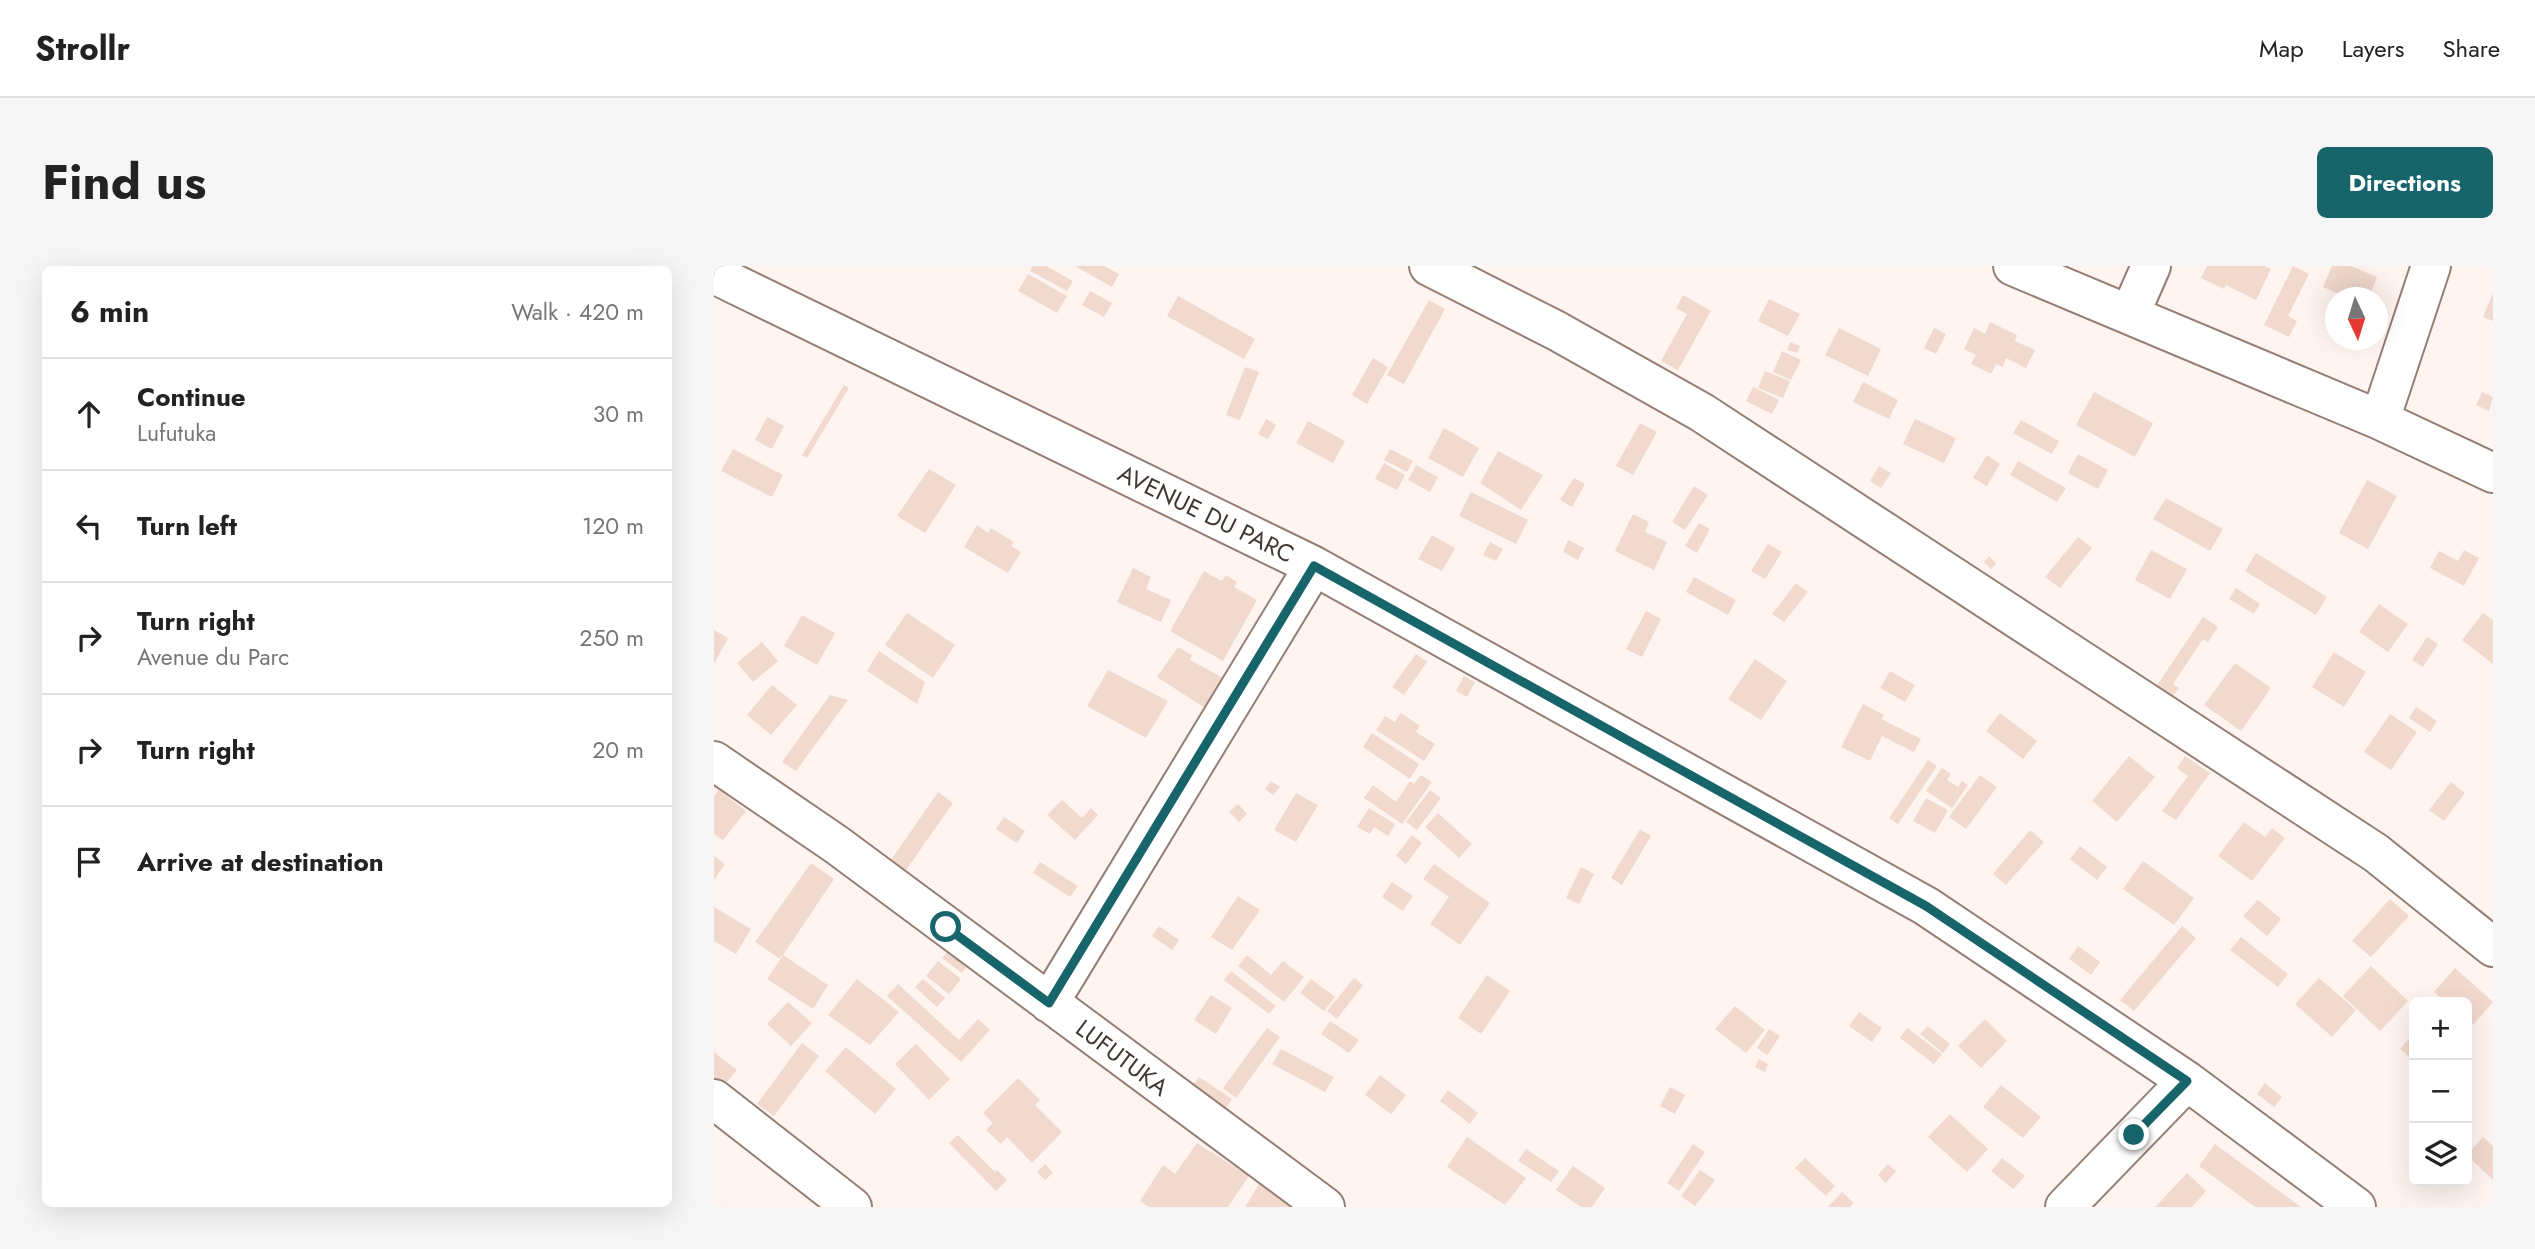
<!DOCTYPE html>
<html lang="en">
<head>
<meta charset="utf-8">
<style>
  :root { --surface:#fff; --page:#f6f6f6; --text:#222; --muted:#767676; --line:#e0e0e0; --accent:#17656b }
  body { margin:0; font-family:Jost,sans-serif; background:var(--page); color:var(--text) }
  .controls { position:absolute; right:21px; bottom:21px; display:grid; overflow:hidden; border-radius:10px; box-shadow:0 7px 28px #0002 }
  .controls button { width:63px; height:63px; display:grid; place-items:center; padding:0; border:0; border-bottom:2px solid var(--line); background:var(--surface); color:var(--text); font:35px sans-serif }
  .compass { position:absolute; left:1611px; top:21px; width:63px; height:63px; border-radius:50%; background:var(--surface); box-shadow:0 7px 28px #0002; rotate:176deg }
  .stop { position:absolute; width:21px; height:21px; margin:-16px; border:5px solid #17656b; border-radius:50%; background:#fff }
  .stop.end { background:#17656b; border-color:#fff; box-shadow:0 2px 7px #0008 }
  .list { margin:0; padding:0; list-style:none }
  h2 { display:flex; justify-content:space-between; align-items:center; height:91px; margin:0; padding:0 28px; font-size:30px }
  h2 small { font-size:23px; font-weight:400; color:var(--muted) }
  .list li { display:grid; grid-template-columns:46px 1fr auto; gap:21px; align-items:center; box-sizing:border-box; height:112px; padding:0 28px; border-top:2px solid var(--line) }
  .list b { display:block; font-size:26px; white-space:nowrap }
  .list p { margin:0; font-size:23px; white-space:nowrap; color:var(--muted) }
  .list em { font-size:23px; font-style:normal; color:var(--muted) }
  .icon { flex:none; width:38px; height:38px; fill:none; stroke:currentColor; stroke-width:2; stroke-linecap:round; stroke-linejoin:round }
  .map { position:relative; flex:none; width:1779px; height:941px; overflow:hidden; border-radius:10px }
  header { display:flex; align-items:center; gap:42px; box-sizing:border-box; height:98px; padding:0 35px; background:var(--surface); border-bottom:2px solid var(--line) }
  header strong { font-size:33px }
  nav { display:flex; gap:38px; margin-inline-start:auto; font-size:24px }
  .intro { display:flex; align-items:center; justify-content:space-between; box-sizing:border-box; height:168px; padding:0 42px }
  h1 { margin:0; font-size:49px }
  .button { padding:18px 32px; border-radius:10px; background:var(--accent); color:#fff; font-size:24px; font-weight:700 }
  main { display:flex; gap:42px; padding:0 42px }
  aside { flex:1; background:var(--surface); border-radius:10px; box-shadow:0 7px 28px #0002 }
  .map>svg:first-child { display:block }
  .building { fill:#f2d9cd }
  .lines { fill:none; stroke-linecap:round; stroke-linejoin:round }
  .minor-casing { stroke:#957e73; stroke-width:42 }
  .minor { stroke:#fff; stroke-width:38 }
  .route { stroke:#17656b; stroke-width:9 }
  .labels { text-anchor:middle; stroke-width:5; stroke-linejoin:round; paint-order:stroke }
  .street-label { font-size:24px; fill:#413732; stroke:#fff }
</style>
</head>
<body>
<header>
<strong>Strollr</strong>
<nav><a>Map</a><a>Layers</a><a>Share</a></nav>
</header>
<div class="intro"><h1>Find us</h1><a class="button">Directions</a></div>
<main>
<aside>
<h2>6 min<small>Walk · 420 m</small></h2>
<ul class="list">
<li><svg class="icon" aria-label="ahead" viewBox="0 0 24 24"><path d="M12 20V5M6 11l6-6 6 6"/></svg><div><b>Continue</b><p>Lufutuka</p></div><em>30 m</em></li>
<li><svg class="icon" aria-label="left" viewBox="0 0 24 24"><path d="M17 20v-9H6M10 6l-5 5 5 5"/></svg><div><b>Turn left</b></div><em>120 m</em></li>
<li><svg class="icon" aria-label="right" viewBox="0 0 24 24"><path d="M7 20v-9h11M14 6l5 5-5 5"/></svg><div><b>Turn right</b><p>Avenue du Parc</p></div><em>250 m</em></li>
<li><svg class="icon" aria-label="right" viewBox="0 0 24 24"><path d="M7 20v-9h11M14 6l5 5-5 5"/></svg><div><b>Turn right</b></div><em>20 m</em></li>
<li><svg class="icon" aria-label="arrive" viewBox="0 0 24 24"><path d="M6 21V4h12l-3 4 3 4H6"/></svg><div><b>Arrive at destination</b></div></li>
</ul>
</aside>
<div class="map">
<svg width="1779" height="941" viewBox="0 0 1779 941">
  <rect width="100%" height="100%" fill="#fff4ef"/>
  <path class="building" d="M319,0H332L359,15L353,25L316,5Z
    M361,0H390L405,8L398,21Z
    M1493,0H1551L1557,3L1542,34L1512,19L1510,23L1487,12Z
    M1579,0L1595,8L1574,50L1583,55L1575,71L1550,59Z
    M1618,0H1637L1663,11L1655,32H1634L1609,21Z
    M314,8L353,30L343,47L304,25Z
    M376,25L398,37L390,51L368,39Z
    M1779,27V55L1769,51Z
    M969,29L997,45L964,104L947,95L973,48L962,42Z
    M464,30L541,73L530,93L453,50Z
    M1055,33L1086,48L1074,70L1044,55Z
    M715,34L731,43L690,118L673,109Z
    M1276,56L1303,69L1301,75L1321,84L1312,102L1292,92L1289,101L1282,98L1277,108L1257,98L1262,89L1250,83L1260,62L1271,68Z
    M1125,62L1167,83L1154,110L1111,89Z
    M1220,62L1232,68L1222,88L1210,82Z
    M1076,76L1086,80L1083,87L1073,84Z
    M1068,85L1087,94L1077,114L1059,106Z
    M659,92L674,101L653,138L638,129Z
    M531,101L545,106L526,154L512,149Z
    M1051,105L1076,115L1069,132L1044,122Z
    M1149,116L1184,134L1175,153L1139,136Z
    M130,119L135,122L93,192L88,189Z
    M1039,121L1065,134L1058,148L1032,135Z
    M1380,126L1439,157L1421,191L1362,159Z
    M1768,126L1779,131L1775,145L1762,139Z
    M53,151L70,160L58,183L41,174Z
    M552,153L562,159L554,173L544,168Z
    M1201,153L1242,172L1230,197L1189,178Z
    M1307,154L1345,175L1338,188L1299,167Z
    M594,155L631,175L619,197L582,177Z
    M926,157L943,166L919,209L902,200Z
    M730,162L765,182L749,211L714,192Z
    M19,183L69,209L58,231L7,205Z
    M676,183L699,195L693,206L670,194Z
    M784,185L829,209L807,244L766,217Z
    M1364,188L1394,204L1384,223L1354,207Z
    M1273,189L1286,198L1273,220L1259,212Z
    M1304,195L1352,222L1343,236L1296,209Z
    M670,197L691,209L683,224L661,213Z
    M702,199L724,211L716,226L694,214Z
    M1165,200L1177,207L1167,222L1156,215Z
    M215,203L242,219L211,267L183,250Z
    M860,212L871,218L858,241L846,234Z
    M1653,214L1683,230L1654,283L1625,267Z
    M980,220L994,229L971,264L958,256Z
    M757,226L814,254L802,278L745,250Z
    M1452,232L1509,263L1496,285L1439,253Z
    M919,248L935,256L931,266L953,276L940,304L901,285Z
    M985,257L996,263L983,287L971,280Z
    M263,259L274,267L277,262L300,276L297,280L307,286L294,307L250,281Z
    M718,269L741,282L728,305L704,293Z
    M1364,271L1378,282L1346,322L1331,311Z
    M854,274L870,282L864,294L849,286Z
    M776,276L789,283L782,295L769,289Z
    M1054,278L1068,286L1051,313L1037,305Z
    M1437,284L1473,303L1456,333L1421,314Z
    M1750,284L1765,292L1750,320L1716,302L1725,285L1744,295Z
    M1542,287L1613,331L1602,349L1531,305Z
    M1275,290L1282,297L1277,303L1270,296Z
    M419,302L437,311L432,323L457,334L447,356L403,336Z
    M490,305L508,315L512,309L523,316L520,321L543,334L509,395L456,365Z
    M980,311L1022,334L1014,349L972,326Z
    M1082,317L1094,326L1070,356L1058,348Z
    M1522,322L1546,338L1540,348L1515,333Z
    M1665,338L1694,358L1674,386L1645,366Z
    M932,345L947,353L928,391L912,383Z
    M193,347L241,379L219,412L171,379Z
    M1769,347L1779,354V398L1748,374Z
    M88,349L121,367L103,399L70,380Z
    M1489,351L1504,361L1494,376L1489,373L1459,418L1465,422L1456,434L1440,424Z
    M0,364L14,372L0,398Z
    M1713,371L1724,378L1709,401L1698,394Z
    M48,376L64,395L39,416L23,397Z
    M464,381L478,389L476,394L513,414L494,444L443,411Z
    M165,385L211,416L203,438L153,405Z
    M1620,386L1652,406L1630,441L1598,421Z
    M702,388L713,396L690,429L678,421Z
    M1041,393L1073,415L1047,454L1014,433Z
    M1521,397L1557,422L1527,465L1490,439Z
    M394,404L454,435L432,472L373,440Z
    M1176,405L1201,419L1191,436L1166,422Z
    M750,410L761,416L753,431L742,425Z
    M58,419L83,439L57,469L33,449Z
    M116,429L134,434L82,505L68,496Z
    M1149,438L1170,449L1167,453L1207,473L1200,486L1168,470L1156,495L1127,481Z
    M1702,441L1723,455L1716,466L1695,452Z
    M687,447L706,460L702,466L721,478L710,495L662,464L671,450L681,456Z
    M1286,447L1323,475L1309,493L1272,465Z
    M1676,448L1703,466L1677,504L1650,486Z
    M658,467L705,498L696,513L649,481Z
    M1415,490L1441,511L1403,556L1378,535Z
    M1471,490L1496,507L1462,554L1448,545L1474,510L1463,502Z
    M1214,494L1223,500L1184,558L1175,552Z
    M1228,502L1237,508L1233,514L1244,521L1248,515L1254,519L1238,542L1212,525Z
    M707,509L718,516L688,558L650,532L659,519L682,536L696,515L700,518Z
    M1266,509L1283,521L1252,563L1235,551Z
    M557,515L566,521L559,529L551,523Z
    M1737,516L1751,527L1730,555L1715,544Z
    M5,524L32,545L9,574L0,568V530Z
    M716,524L727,532L703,564L692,556Z
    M224,526L239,537L192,604L177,594Z
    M582,527L604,539L582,576L560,564Z
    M1212,532L1234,544L1221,567L1199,555Z
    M348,534L368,552L377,542L384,549L361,574L333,549Z
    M524,538L533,548L525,556L515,546Z
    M655,542L681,558L674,570L660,561L656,568L643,561Z
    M724,547L758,578L745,592L711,561Z
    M290,551L311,565L303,577L282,563Z
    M1530,556L1551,571L1558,562L1571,572L1538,615L1504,590Z
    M926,563L937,570L908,619L897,612Z
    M1316,564L1330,576L1292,619L1279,608Z
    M698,569L708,577L692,598L682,590Z
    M1366,580L1393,601L1383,614L1356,593Z
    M0,590L11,598L0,614Z
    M1429,595L1480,632L1460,659L1409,623Z
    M326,596L364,620L356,631L319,607Z
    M97,597L120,613L69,689L114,719L99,743L53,713L69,689L65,692L41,676Z
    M720,598L776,637L746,679L716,658L735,631L709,613Z
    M867,601L880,608L865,638L852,632Z
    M678,616L699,630L689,645L668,631Z
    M524,630L546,644L518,684L497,671Z
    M1676,633L1695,650L1657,691L1638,675Z
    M1544,634L1567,653L1553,670L1529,650Z
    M0,641L37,663L22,688L0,675Z
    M445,660L465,674L458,684L438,670Z
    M1468,660L1482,672L1420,745L1406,734Z
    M1527,671L1574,708L1564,721L1516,684Z
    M1364,680L1386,696L1377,709L1355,693Z
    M234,685L253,700L248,707L228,692Z
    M533,689L557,709L569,695L590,711L570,736L524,700Z
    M224,695L247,713L235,728L212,710Z
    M1657,700L1694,735L1666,765L1629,730Z
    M1741,702L1779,736L1759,759L1753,754V736H1732L1720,726Z
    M517,705L562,740L555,748L510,714Z
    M773,709L796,725L767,768L744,752Z
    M640,712L649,719L623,753L613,745Z
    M1605,712L1642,744L1618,771L1581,738Z
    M143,713L185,746L156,779L114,749Z
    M209,713L231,732L223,741L201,721Z
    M597,713L621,731L610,745L586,727Z
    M184,718L245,774L264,753L276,764L247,796L173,730Z
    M497,729L518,742L502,768L480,754Z
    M74,736L98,757L77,780L53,758Z
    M1021,740L1051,764L1032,787L1001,763Z
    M1145,746L1168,762L1158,776L1135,760Z
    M1271,753L1293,775L1267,802L1244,780Z
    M616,755L645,774L635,787L607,768Z
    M1214,760L1236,778L1229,787L1206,768Z
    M553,762L566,771L522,832L509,822Z
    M1193,762L1228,788L1220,798L1186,772Z
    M1055,763L1066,770L1053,789L1043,782Z
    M1700,767V795L1686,783Z
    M88,777L105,790L60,850L43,838Z
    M202,778L236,813L215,834L181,798Z
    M132,781L182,823L161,848L111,805Z
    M567,783L620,811L611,826L558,798Z
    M0,786L23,804L8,822L0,816Z
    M1045,793L1054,798L1051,806L1041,801Z
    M666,809L692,829L677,848L651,829Z
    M485,811L518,833L508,848L475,825Z
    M304,812L326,834L321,839L348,866L318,897L293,871L287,878L272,864L279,857L269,847Z
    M1551,817L1568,831L1560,841L1543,828Z
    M1287,819L1327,851L1309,872L1269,841Z
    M956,821L971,829L961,848L946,840Z
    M734,824L764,847L756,858L726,835Z
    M1236,848L1274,883L1253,906L1214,871Z
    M244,869L281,906L283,904L293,914L282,925L235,877Z
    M753,871L812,912L791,939L733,901Z
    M1769,871L1779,880V914L1753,889Z
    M483,877L535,910L514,941H435L426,935L449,899L461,908Z
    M979,878L991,886L965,925L953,917Z
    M1501,878L1587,941H1541L1485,900Z
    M812,883L845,905L837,916L804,895Z
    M1091,892L1121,920L1112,930L1081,902Z
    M1288,892L1311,910L1299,923L1277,905Z
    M331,898L339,907L331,914L323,906Z
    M1174,898L1182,905L1172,917L1164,909Z
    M859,900L891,922L878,941H867L842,924Z
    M986,904L1001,914L981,940L967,930Z
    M1473,907L1492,925L1478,941H1441Z
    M548,913L582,941H531Z
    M1128,926L1140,937L1136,941H1114Z"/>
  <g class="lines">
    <g class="minor-casing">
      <path id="minor" d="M715,0L843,65L987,146L1662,587L1779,681
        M1299,0L1666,154L1779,207
        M0,8L600,300L1212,640L1473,815L1642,941
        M1416,48L1437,0
        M1666,154L1717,0
        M0,495L123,579L611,941
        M335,737L600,300
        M0,833L138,941
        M1351,941L1473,815"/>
    </g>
    <use href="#minor" class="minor"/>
  </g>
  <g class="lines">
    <path class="route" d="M232,661L335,737L600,300L1212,640L1473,815L1420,869"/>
  </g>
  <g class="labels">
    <g class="street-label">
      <text transform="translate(492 248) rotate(26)" y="8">AVENUE DU PARC</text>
      <text transform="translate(408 792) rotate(37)" y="8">LUFUTUKA</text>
    </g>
  </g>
</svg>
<div class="controls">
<button>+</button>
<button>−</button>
<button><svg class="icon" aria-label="layers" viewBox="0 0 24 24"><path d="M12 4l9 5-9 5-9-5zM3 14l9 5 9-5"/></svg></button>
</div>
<svg class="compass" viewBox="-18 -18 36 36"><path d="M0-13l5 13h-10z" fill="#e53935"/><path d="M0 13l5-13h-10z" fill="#767676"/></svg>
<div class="stop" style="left:232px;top:661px"></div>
<div class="stop end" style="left:1420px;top:869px"></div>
</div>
</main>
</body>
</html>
